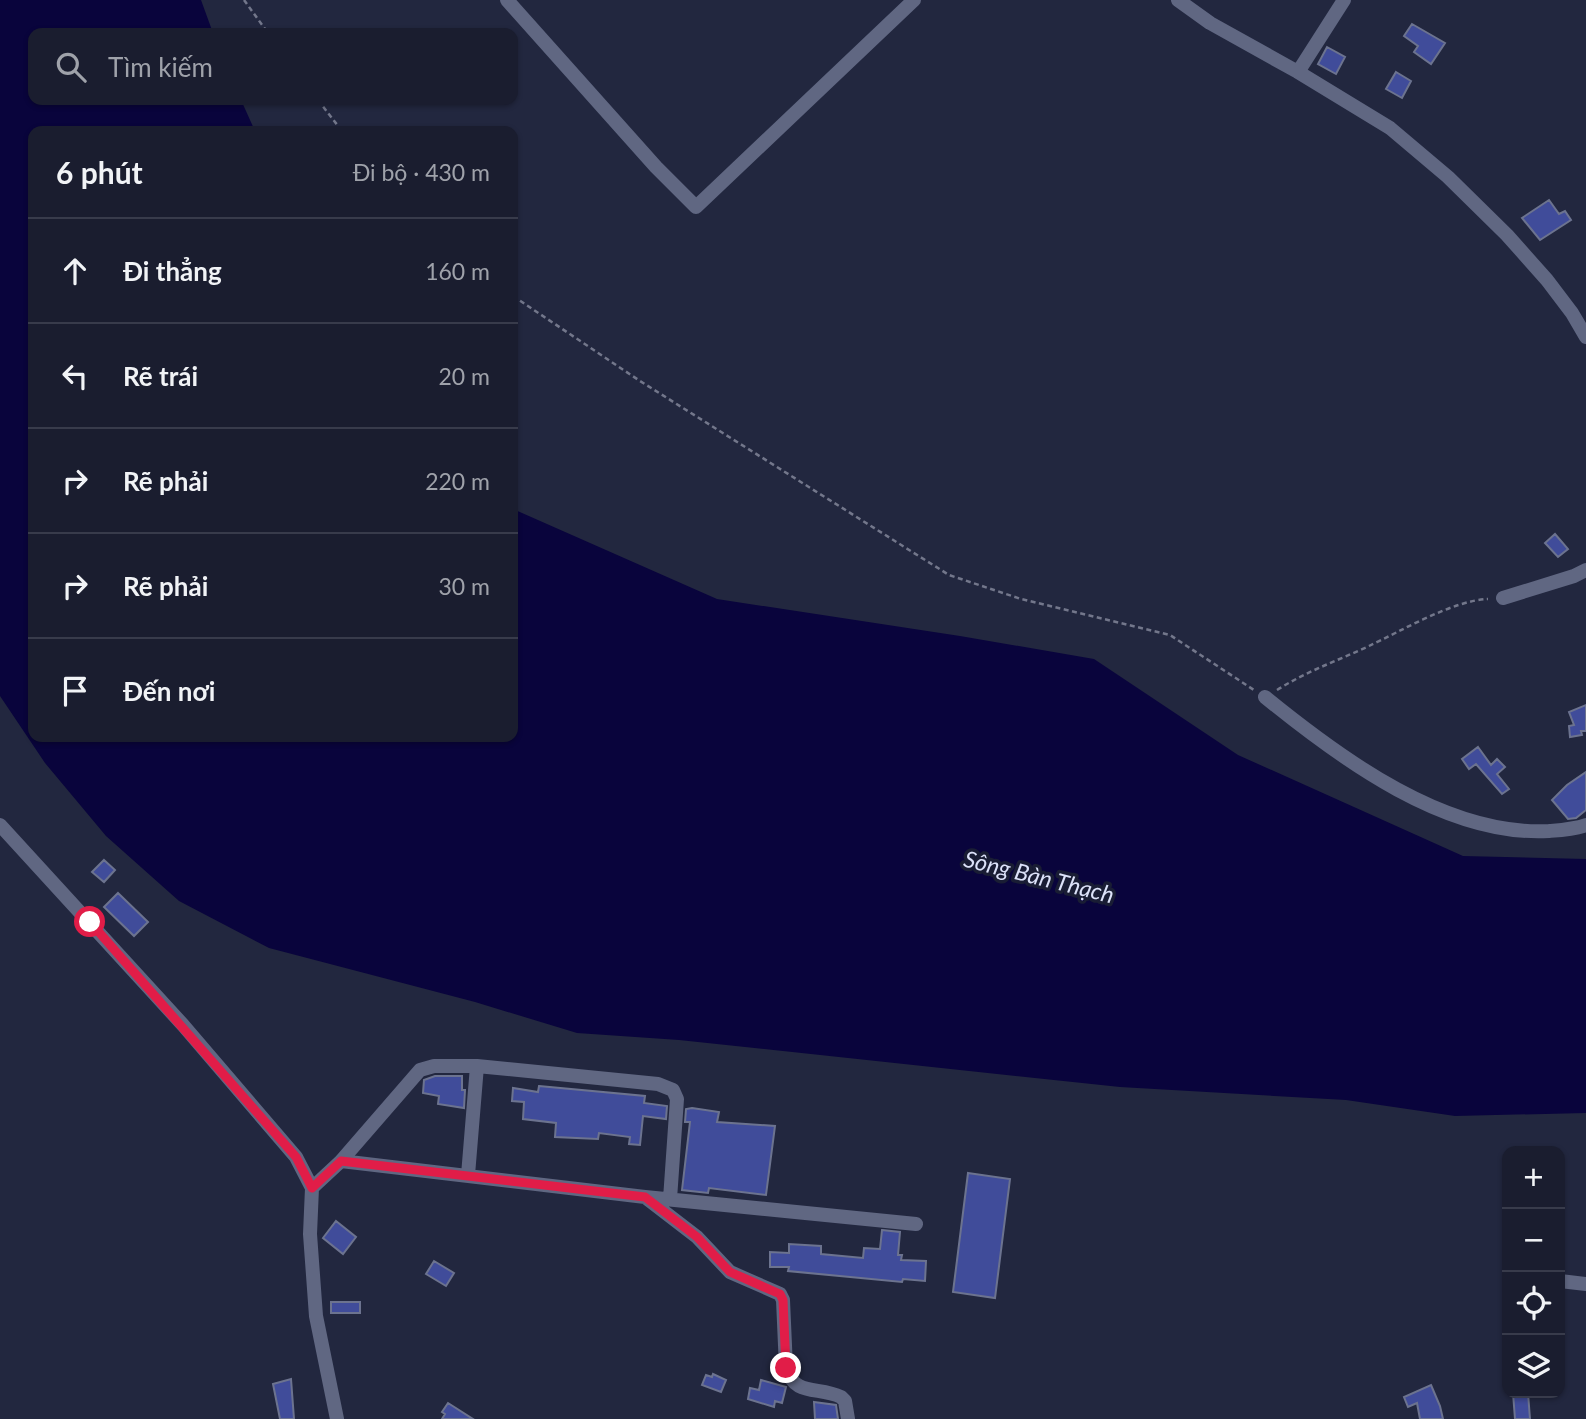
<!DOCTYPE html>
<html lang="vi">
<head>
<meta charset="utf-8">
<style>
  :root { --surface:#1a1d2f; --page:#232637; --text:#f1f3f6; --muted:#9fa2aa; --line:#383b4b }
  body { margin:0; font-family:Lato,sans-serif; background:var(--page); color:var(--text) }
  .controls { position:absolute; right:21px; bottom:21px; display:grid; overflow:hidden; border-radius:14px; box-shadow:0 2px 5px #0004 }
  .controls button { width:63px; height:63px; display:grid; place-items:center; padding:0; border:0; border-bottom:2px solid var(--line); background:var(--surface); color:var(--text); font:35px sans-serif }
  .stop { position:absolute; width:21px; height:21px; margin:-16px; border:5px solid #e11d48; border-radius:50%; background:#fff }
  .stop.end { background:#e11d48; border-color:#fff; box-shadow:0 2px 7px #0008 }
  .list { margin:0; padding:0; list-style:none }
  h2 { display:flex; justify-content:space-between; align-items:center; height:91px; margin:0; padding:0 28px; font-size:30px }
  h2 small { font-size:23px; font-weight:400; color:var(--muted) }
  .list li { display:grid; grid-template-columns:46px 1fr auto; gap:21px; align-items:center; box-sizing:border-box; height:105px; padding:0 28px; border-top:2px solid var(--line) }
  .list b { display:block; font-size:26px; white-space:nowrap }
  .list em { font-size:23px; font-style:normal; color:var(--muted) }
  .icon { flex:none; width:38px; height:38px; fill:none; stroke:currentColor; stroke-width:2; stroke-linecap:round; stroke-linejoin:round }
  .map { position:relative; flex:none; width:1586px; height:1419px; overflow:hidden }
  .search { position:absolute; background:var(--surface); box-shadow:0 2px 5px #0004; left:28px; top:28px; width:490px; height:77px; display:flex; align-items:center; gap:18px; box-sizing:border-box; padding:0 24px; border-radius:14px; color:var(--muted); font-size:26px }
  .panel { position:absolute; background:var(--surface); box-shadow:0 2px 5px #0004; left:28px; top:126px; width:490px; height:616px; border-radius:14px }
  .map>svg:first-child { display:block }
  .water { fill:#09043c }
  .building { fill:#404c9a; stroke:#6c738f; stroke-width:2 }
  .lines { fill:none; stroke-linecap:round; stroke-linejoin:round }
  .path { stroke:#73778b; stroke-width:2.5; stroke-dasharray:5 3.5; stroke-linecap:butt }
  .minor { stroke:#606782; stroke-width:14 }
  .route { stroke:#e11d48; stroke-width:9 }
  .labels { text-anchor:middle; stroke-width:7; stroke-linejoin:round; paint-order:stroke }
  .water-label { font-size:23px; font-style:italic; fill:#dce2f9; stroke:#191d34 }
</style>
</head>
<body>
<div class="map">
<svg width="1586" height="1419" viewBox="0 0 1586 1419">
  <rect width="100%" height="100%" fill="#22273f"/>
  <path class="water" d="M0,0H201L213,33H33V100H241L255,131H33V737H513V509L717,599L960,636L1094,659L1238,755L1463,856L1586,859V1113L1455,1116L1346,1100L1120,1087L679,1040L577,1033L475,1002L269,948L179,901L106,836L45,763L0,696Z"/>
  <path class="building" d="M1412,24L1445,43L1431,64L1414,52L1418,46L1404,36Z
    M1327,47L1345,57L1336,74L1318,64Z
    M1396,72L1411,81L1402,98L1386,89Z
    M1549,200L1559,214L1565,211L1571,220L1540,240L1522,218Z
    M1555,534L1568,549L1558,557L1545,543Z
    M1586,705V731H1581L1582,735L1570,737L1569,726L1574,725L1569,712Z
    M1478,747L1491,765L1497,759L1505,767L1497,774L1509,789L1502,794L1476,764L1469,769L1462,759Z
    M1586,772V810L1576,818L1568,819L1552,800L1567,785Z
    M104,860L115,870L104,882L92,872Z
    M118,893L148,922L134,936L104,907Z
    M435,1076H462V1090H465L464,1108L438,1104L439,1096L423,1093L424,1080Z
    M539,1086L645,1096L644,1103L667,1106L666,1119L643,1116L640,1145L629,1144L630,1137L599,1133L598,1139L555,1137L556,1123L523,1119L524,1102L512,1101L513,1088L538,1092Z
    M692,1108L719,1112L717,1122L775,1126L766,1195L709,1188L708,1193L682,1190L690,1122H685L686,1109Z
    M968,1173L1010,1179L995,1298L953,1292Z
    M336,1221L356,1237L343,1254L323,1238Z
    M882,1230L900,1232L898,1255H902L901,1260L926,1261L925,1281L903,1279L902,1282L788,1271L789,1267H770V1252L789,1253V1244L821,1246V1254L863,1258L864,1248L880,1249Z
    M434,1261L454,1273L446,1286L426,1274Z
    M331,1302H360V1313H331Z
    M713,1374L726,1380L721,1392L702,1385L706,1375L712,1377Z
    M291,1379L294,1419H280L273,1384Z
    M761,1380L786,1387L782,1403L775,1401L774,1407L748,1399L750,1388L759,1390Z
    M1431,1385L1440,1406L1443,1419H1420L1417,1403L1408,1407L1404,1397Z
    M1513,1393H1528L1530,1419H1515Z
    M814,1402L836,1405L838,1419H815Z
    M448,1403L473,1419H442L445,1414L442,1412Z"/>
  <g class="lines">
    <path class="path" d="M244,0L268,33
      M318,100L342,131
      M513,296L640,381L949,575L1021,599L1170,635L1254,690
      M1277,690C1307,671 1337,661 1369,646C1401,631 1454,600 1488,599"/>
    <path class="minor" d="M507,0L656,167L696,207L914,0
      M1178,0L1210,23L1298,72L1390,128L1448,177L1507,235L1547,280L1572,313L1586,337
      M1298,72L1344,0
      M1503,598L1574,576L1586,570
      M1265,697C1341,759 1447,837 1549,831C1561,830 1575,829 1586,825
      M0,825L183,1025L296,1157L312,1188L310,1234L316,1316L337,1419
      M341,1161L645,1197L916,1224
      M468,1175L477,1066
      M312,1188L341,1161L420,1070L434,1066H477L658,1084L673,1090L677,1099L670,1199
      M645,1197L697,1237L730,1272L780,1294L783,1300L786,1368C795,1397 818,1386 841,1397L845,1401L848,1419
      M1560,1281L1586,1284"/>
  </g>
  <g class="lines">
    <path class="route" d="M90,922L296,1157L312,1188L341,1161L645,1197L697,1237L730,1272L780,1294L783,1300L786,1368"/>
  </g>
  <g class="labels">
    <g class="water-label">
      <text transform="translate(1039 877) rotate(14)" y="8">Sông Bàn Thạch</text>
    </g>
  </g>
</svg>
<div class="controls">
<button>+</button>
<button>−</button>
<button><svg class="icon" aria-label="locate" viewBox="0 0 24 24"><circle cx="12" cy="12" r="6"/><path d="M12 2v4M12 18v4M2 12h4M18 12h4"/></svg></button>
<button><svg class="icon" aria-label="layers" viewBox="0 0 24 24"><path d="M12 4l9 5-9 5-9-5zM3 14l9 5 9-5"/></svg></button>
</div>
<div class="stop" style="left:90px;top:922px"></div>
<div class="stop end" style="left:786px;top:1368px"></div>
<div class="search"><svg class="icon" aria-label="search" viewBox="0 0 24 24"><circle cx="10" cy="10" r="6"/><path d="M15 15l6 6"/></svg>Tìm kiếm</div>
<section class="panel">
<h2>6 phút<small>Đi bộ · 430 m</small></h2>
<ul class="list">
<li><svg class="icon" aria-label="ahead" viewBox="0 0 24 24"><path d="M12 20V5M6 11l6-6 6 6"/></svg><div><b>Đi thẳng</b></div><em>160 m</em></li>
<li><svg class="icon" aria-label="left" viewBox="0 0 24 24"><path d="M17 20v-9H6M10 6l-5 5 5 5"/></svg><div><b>Rẽ trái</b></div><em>20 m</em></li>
<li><svg class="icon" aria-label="right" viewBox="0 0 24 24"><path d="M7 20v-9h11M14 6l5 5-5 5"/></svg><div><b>Rẽ phải</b></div><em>220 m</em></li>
<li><svg class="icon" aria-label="right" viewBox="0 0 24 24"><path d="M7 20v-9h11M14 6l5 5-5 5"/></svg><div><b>Rẽ phải</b></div><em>30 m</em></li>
<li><svg class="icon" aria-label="arrive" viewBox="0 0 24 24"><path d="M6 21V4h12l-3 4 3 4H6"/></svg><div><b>Đến nơi</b></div></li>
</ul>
</section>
</div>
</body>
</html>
